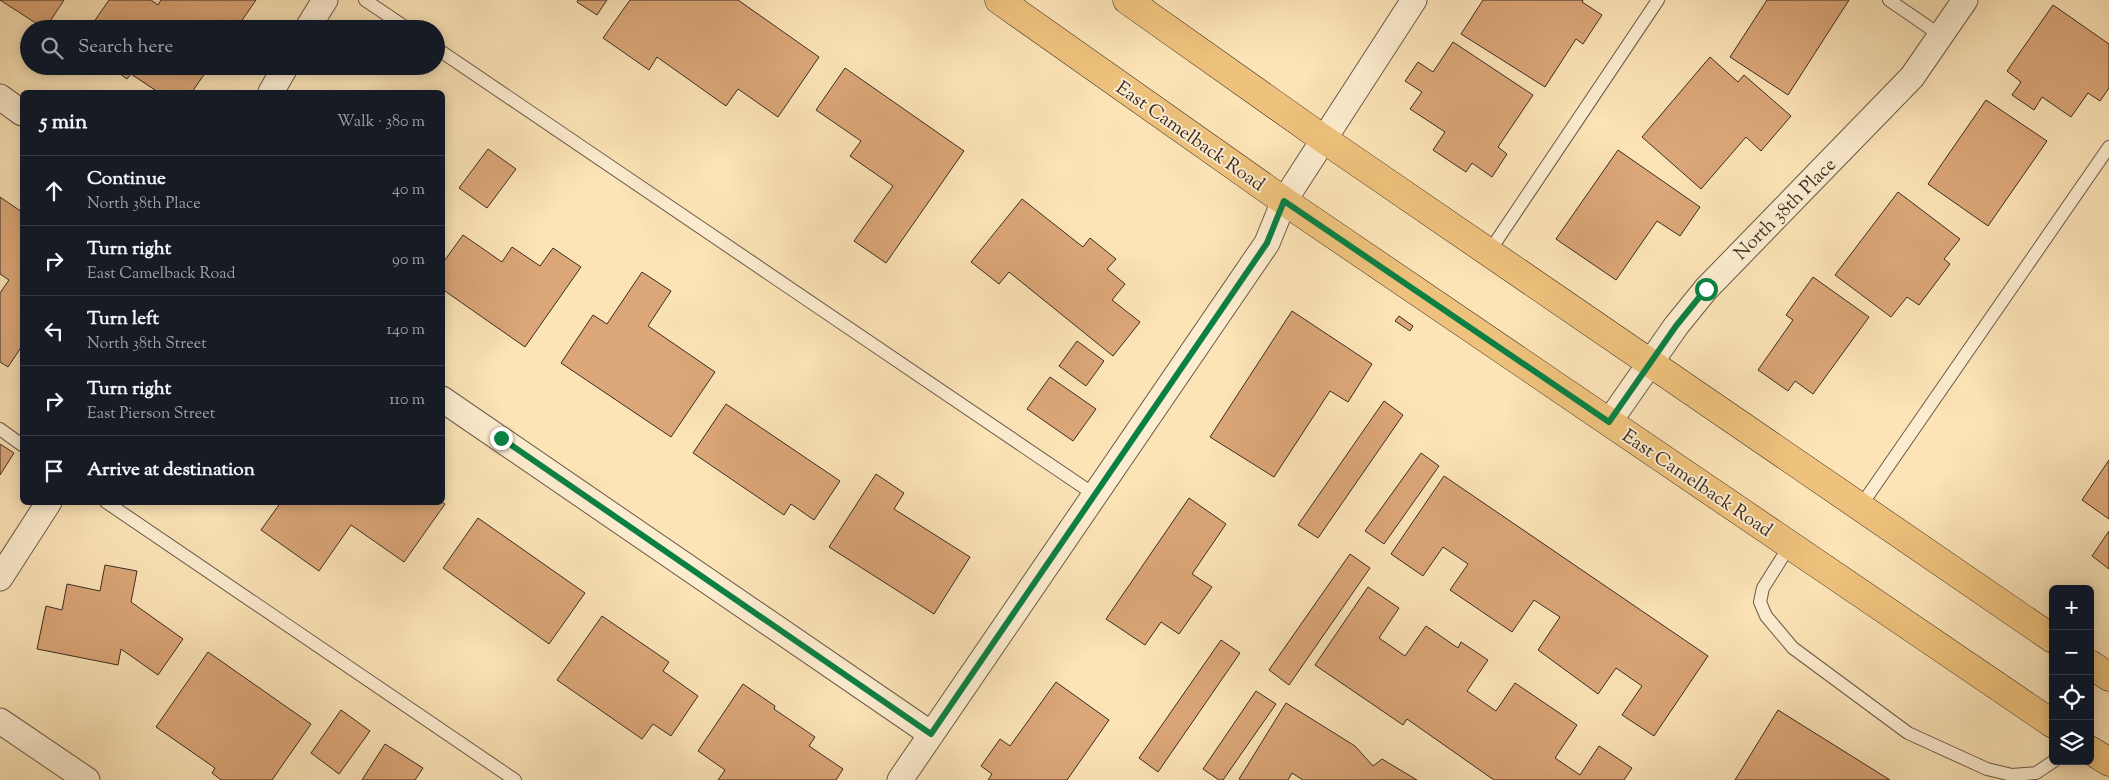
<!DOCTYPE html>
<html lang="en">
<head>
<meta charset="utf-8">
<style>
  :root { --surface:#171b24; --page:#242831; --text:#f1f3f6; --muted:#9ea1a6; --line:#363941 }
  body { margin:0; font-family:"Sorts Mill Goudy",serif; background:var(--page); color:var(--text) }
  .controls { position:absolute; right:15px; bottom:15px; display:grid; overflow:hidden; border-radius:8px; box-shadow:0 2px 12px #0003 }
  .controls button { width:45px; height:45px; display:grid; place-items:center; padding:0; border:0; border-bottom:1px solid var(--line); background:var(--surface); color:var(--text); font:25px sans-serif }
  .stop { position:absolute; width:15px; height:15px; margin:-11px; border:4px solid #0b8043; border-radius:50%; background:#fff }
  .stop.end { background:#0b8043; border-color:#fff; box-shadow:0 1px 5px #0008 }
  .list { margin:0; padding:0; list-style:none }
  h2 { display:flex; justify-content:space-between; align-items:center; height:65px; margin:0; padding:0 20px; font-size:21px }
  h2 small { font-size:16px; font-weight:400; color:var(--muted) }
  .list li { display:grid; grid-template-columns:32px 1fr auto; gap:15px; align-items:center; box-sizing:border-box; height:70px; padding:0 20px; border-top:1px solid var(--line) }
  .list b { display:block; font-size:19px; white-space:nowrap }
  .list p { margin:0; font-size:16px; white-space:nowrap; color:var(--muted) }
  .list em { font-size:16px; font-style:normal; color:var(--muted) }
  .icon { flex:none; width:28px; height:28px; fill:none; stroke:currentColor; stroke-width:2; stroke-linecap:round; stroke-linejoin:round }
  .map { position:relative; flex:none; width:2109px; height:780px; overflow:hidden }
  .search { position:absolute; background:var(--surface); box-shadow:0 2px 12px #0003; left:20px; top:20px; width:425px; height:55px; display:flex; align-items:center; gap:12px; box-sizing:border-box; padding:0 18px; border-radius:28px; color:var(--muted); font-size:19px }
  .panel { position:absolute; background:var(--surface); box-shadow:0 2px 12px #0003; left:20px; top:90px; width:425px; height:415px; border-radius:8px }
  .map>svg:first-child { display:block }
  .building { fill:#dba678; stroke:#3c2c25 }
  .lines { fill:none; stroke-linecap:round; stroke-linejoin:round }
  .service-casing { stroke:#6c5a4a; stroke-width:14 }
  .minor-casing { stroke:#6c5a4a; stroke-width:27 }
  .primary-casing { stroke:#3c2c25; stroke-width:29 }
  .service { stroke:#fdedd0; stroke-width:12 }
  .minor { stroke:#fdedd0; stroke-width:25 }
  .primary { stroke:#eec27c; stroke-width:28 }
  .route { stroke:#0b8043; stroke-width:6 }
  .labels { text-anchor:middle; stroke-width:4; stroke-linejoin:round; paint-order:stroke }
  .street-label { font-size:19px; fill:#3c2c25; stroke:#fdedd0 }
</style>
</head>
<body>
<div class="map">
<svg width="2109" height="780" viewBox="0 0 2109 780">
  <rect width="100%" height="100%" fill="#fce4b7"/>
  <filter id="stains"><feTurbulence type="fractalNoise" baseFrequency=".004" numOctaves="4"/><feColorMatrix values="0 0 0 0 .2 0 0 0 0 .09 0 0 0 0 .02 0 0 0 .5 -.17"/></filter>
  <radialGradient id="worn" r=".72"><stop offset=".6" stop-color="#630" stop-opacity="0"/><stop offset="1" stop-color="#630" stop-opacity=".3"/></radialGradient>
  <path class="building" d="M0,0H64L45,29Z
    M109,0H151L158,5L161,0H256L236,29H89Z
    M578,0H607L597,15L577,2Z
    M630,0H738L819,57L778,117L738,89L726,106L657,57L649,70L603,38Z
    M1483,0H1583L1582,2L1602,15L1583,44L1576,39L1545,87L1461,34Z
    M1767,0H1849L1788,95L1730,57Z
    M2053,5L2109,44V88L2100,101L2088,93L2071,117L2042,97L2034,110L2012,95L2021,82L2007,71Z
    M1453,42L1533,95L1498,147L1507,154L1492,177L1472,163L1466,172L1433,150L1445,132L1410,109L1422,92L1405,81L1418,62L1433,72Z
    M1710,57L1738,82L1744,75L1791,116L1761,151L1746,137L1701,189L1642,137Z
    M109,66H210L192,92H158L131,74L127,79Z
    M845,68L964,151L886,263L854,241L893,186L850,156L861,141L816,110Z
    M1986,100L2047,141L1988,226L1928,184Z
    M488,149L516,169L487,208L459,188Z
    M1618,150L1700,207L1680,236L1657,221L1616,280L1556,239Z
    M1898,192L1960,239L1944,259L1950,264L1919,305L1907,297L1891,317L1835,275Z
    M0,197L22,212V346L8,367L0,362V293L9,280L0,274Z
    M1022,199L1083,247L1090,238L1116,259L1107,269L1125,284L1112,300L1140,322L1113,356L1009,272L999,284L971,262Z
    M463,235L502,262L512,247L540,266L553,248L581,267L525,347L442,289V264Z
    M642,272L671,291L648,326L715,372L671,437L561,363L593,315L607,324Z
    M1813,277L1869,317L1813,394L1795,381L1788,391L1758,370L1793,320L1786,315Z
    M1292,311L1372,364L1348,402L1330,391L1274,477L1210,437Z
    M1399,316L1413,326L1410,331L1395,321Z
    M1077,341L1104,361L1086,386L1059,366Z
    M1050,377L1096,409L1073,441L1027,409Z
    M1384,401L1403,415L1318,538L1298,525Z
    M726,404L840,481L814,520L791,504L784,515L693,453Z
    M0,444L14,453L0,475Z
    M1421,453L1439,466L1384,544L1365,531Z
    M2109,460V519L2082,500Z
    M876,474L904,493L894,509L970,557L934,614L829,547Z
    M1444,476L1708,656L1654,736L1622,715L1642,686L1616,668L1598,694L1538,650L1560,617L1534,600L1512,632L1450,590L1468,564L1443,547L1423,576L1391,554Z
    M1189,498L1226,524L1192,574L1212,587L1179,634L1161,622L1145,645L1106,619Z
    M281,502H442L445,504L404,562L351,525L319,571L261,530Z
    M478,518L585,593L549,644L443,568Z
    M2109,531V569L2092,556Z
    M1350,554L1370,568L1289,685L1269,670Z
    M105,565L137,571L131,602L183,639L158,675L121,649L118,665L37,649L46,606L62,610L67,584L100,591Z
    M1368,587L1399,608L1379,638L1405,656L1426,626L1458,648L1461,642L1488,660L1467,691L1496,711L1515,683L1577,725L1555,758L1580,775L1599,746L1632,768L1624,780H1494L1407,719L1403,725L1315,665Z
    M602,616L669,662L663,671L698,696L671,736L653,724L642,739L557,680Z
    M1221,640L1240,653L1158,772L1139,758Z
    M208,652L311,724L272,780H221L212,773L215,768L156,727Z
    M1056,682L1109,720L1067,780H988L992,774L981,766L1000,739L1010,746Z
    M743,684L775,706L774,709L815,737L809,746L843,769L836,780H718L725,770L698,751Z
    M1256,691L1276,704L1223,780H1219L1203,769Z
    M1286,703L1355,746L1373,766L1382,759L1417,780H1303L1292,773L1288,780H1241L1239,779Z
    M341,710L370,731L339,774L311,753Z
    M1778,710L1890,780H1735Z
    M385,744L423,768L415,780H362Z"/>
  <g class="lines">
    <g class="service-casing">
      <path id="service" d="M365,0L408,29
        M1889,0L1940,35
        M436,48L1095,495
        M1489,252L1658,0
        M0,429L22,445
        M106,502L515,780
        M1860,507L2109,147
        M1790,545L1763,588L1760,602L1766,616L1793,648L1908,733L1987,769L2012,775L2036,773L2054,761"/>
    </g>
    <g class="minor-casing">
      <path id="minor" d="M307,29L325,0
        M271,92L286,66
        M0,97L22,113
        M442,399L931,734
        M1609,422L1676,326L1706,289L1912,77L1965,0
        M0,578L49,502
        M0,721L87,780
        M900,780L1267,243L1284,201L1414,0"/>
    </g>
    <g class="primary-casing">
      <path id="primary" d="M999,0L1284,201L2053,724
        M1127,0L1322,138L2053,639
        M2090,664L2109,677
        M2090,750L2109,762"/>
    </g>
    <use href="#service" class="service"/>
    <use href="#minor" class="minor"/>
    <use href="#primary" class="primary"/>
  </g>
  <g class="lines">
    <path class="route" d="M501,438L931,734L1267,243L1284,201L1609,422L1676,326L1706,289"/>
  </g>
  <g class="labels">
    <g class="street-label">
      <text transform="translate(1191 135) rotate(35)" y="7">East Camelback Road</text>
      <text transform="translate(1784 208) rotate(-45)" y="7">North 38th Place</text>
      <text transform="translate(1698 482) rotate(34)" y="7">East Camelback Road</text>
    </g>
  </g>
  <rect width="100%" height="100%" filter="url(#stains)"/>
  <rect width="100%" height="100%" fill="url(#worn)"/>
</svg>
<div class="controls">
<button>+</button>
<button>−</button>
<button><svg class="icon" aria-label="locate" viewBox="0 0 24 24"><circle cx="12" cy="12" r="6"/><path d="M12 2v4M12 18v4M2 12h4M18 12h4"/></svg></button>
<button><svg class="icon" aria-label="layers" viewBox="0 0 24 24"><path d="M12 4l9 5-9 5-9-5zM3 14l9 5 9-5"/></svg></button>
</div>
<div class="stop" style="left:1706px;top:289px"></div>
<div class="stop end" style="left:501px;top:438px"></div>
<div class="search"><svg class="icon" aria-label="search" viewBox="0 0 24 24"><circle cx="10" cy="10" r="6"/><path d="M15 15l6 6"/></svg>Search here</div>
<section class="panel">
<h2>5 min<small>Walk · 380 m</small></h2>
<ul class="list">
<li><svg class="icon" aria-label="ahead" viewBox="0 0 24 24"><path d="M12 20V5M6 11l6-6 6 6"/></svg><div><b>Continue</b><p>North 38th Place</p></div><em>40 m</em></li>
<li><svg class="icon" aria-label="right" viewBox="0 0 24 24"><path d="M7 20v-9h11M14 6l5 5-5 5"/></svg><div><b>Turn right</b><p>East Camelback Road</p></div><em>90 m</em></li>
<li><svg class="icon" aria-label="left" viewBox="0 0 24 24"><path d="M17 20v-9H6M10 6l-5 5 5 5"/></svg><div><b>Turn left</b><p>North 38th Street</p></div><em>140 m</em></li>
<li><svg class="icon" aria-label="right" viewBox="0 0 24 24"><path d="M7 20v-9h11M14 6l5 5-5 5"/></svg><div><b>Turn right</b><p>East Pierson Street</p></div><em>110 m</em></li>
<li><svg class="icon" aria-label="arrive" viewBox="0 0 24 24"><path d="M6 21V4h12l-3 4 3 4H6"/></svg><div><b>Arrive at destination</b></div></li>
</ul>
</section>
</div>
</body>
</html>
